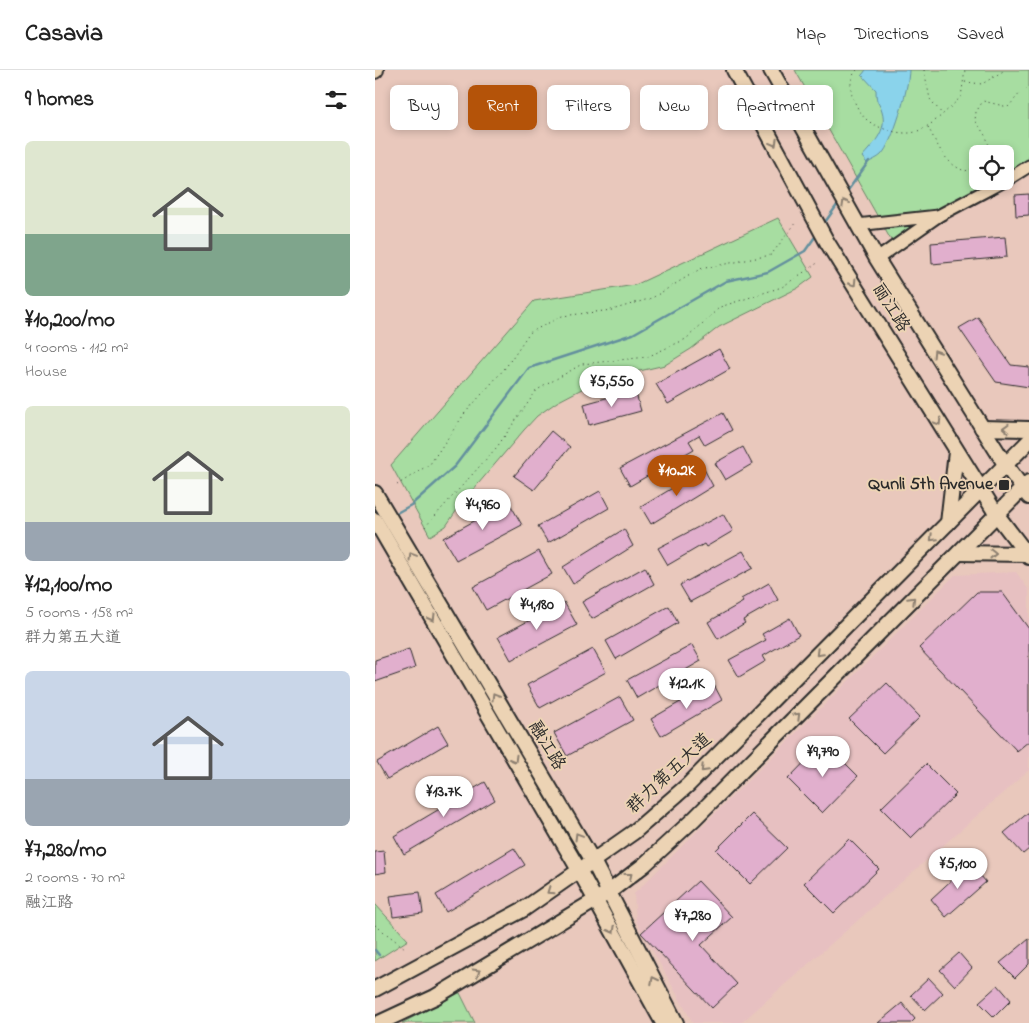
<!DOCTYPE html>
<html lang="en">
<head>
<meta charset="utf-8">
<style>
	:root { --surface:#fff; --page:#f2f2f2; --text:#222; --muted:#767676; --line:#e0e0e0; --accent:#b45309 }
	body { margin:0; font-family:"Indie Flower","LXGW WenKai TC",sans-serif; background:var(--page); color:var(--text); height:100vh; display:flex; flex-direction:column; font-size:19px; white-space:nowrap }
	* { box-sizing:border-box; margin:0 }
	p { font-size:16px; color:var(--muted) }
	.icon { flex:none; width:28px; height:28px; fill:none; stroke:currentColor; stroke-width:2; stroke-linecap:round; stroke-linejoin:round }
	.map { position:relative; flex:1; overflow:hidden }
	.drawer { display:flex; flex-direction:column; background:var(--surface); width:375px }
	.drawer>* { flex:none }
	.banner { position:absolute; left:15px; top:15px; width:475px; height:45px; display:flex; gap:10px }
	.fabs { position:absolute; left:594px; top:75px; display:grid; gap:10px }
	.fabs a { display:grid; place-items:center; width:45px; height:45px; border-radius:8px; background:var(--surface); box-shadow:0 2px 8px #0003; font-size:25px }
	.price { position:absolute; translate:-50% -42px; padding:0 11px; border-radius:18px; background:#fff; color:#222; font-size:16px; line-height:32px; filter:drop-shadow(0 1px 2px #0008) }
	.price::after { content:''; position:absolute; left:50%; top:30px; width:15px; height:11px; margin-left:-8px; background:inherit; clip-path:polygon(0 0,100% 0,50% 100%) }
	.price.current { background:var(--accent); color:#fff }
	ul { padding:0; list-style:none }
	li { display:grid; align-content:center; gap:10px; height:265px; padding:0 25px }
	li span { display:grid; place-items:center; height:155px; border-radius:8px; color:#555 }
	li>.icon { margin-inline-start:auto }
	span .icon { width:90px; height:90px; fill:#fffc; stroke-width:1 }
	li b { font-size:21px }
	h2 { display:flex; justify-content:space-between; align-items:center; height:60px; padding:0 25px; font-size:21px }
	.tag { padding:0 18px; border-radius:8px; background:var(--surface); box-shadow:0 2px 8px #0003; font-size:18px; line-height:45px }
	.tag.current { background:var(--accent); color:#fff }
	header { display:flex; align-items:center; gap:30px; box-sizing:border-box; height:70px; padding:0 25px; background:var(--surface); border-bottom:1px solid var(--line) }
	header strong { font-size:24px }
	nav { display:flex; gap:28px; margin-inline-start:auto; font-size:18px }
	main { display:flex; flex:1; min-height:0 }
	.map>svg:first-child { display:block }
	.built { fill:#e7c0c1 }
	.green { fill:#a7dda1; stroke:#698466 }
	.water { fill:#8ad3eb; stroke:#64909e }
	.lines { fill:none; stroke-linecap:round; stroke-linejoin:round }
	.stream { stroke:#64909e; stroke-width:2.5 }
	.building { fill:#e1afcd; stroke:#2b2b2b }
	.minor-casing { stroke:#2b2b2b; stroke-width:15 }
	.major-casing { stroke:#2b2b2b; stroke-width:18 }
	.path { stroke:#2b2b2b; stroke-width:1; stroke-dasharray:1 4; stroke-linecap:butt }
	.minor { stroke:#ecd3b4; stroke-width:11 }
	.major { stroke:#ecd3b4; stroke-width:14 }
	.oneway { stroke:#8c7f70 }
	.poi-dot { fill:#2b2b2b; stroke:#ecd3b4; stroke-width:2 }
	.labels { text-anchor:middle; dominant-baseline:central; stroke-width:4; stroke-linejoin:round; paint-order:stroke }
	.street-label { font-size:18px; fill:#2b2b2b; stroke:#ecd3b4 }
	.poi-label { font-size:18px; font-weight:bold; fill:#2b2b2b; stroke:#ecd3b4; text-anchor:end }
</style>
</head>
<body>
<header>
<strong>Casavia</strong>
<nav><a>Map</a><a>Directions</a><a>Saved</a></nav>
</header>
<main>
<section class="drawer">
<h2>9 homes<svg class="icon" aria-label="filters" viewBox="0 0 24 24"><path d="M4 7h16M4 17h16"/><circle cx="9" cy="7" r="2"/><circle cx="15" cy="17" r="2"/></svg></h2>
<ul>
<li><span style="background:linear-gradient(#dfe7d0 60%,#7fa58c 0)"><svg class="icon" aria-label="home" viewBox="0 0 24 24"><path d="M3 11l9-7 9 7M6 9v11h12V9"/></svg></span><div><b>¥10,200/mo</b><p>4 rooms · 112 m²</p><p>House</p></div></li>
<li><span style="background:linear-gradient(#dfe7d0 75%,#9aa5b1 0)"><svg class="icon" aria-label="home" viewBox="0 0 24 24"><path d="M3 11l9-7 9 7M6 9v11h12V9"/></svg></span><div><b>¥12,100/mo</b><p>5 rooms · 158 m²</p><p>群力第五大道</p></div></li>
<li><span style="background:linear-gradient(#c9d6e8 70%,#9aa5b1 0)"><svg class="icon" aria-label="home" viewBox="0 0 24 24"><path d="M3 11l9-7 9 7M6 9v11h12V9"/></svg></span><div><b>¥7,280/mo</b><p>2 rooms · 70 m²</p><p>融江路</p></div></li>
</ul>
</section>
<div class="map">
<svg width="654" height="953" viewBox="0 0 654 953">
	<rect width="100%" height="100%" fill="#e9c8bc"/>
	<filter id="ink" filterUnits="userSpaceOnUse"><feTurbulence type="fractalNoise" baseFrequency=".02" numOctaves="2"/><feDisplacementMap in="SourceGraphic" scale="10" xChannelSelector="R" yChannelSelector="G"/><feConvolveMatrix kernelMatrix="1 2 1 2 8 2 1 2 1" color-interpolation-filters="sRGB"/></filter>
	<g filter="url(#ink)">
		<path class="built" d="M641 502 654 520V700L366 953H318L261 851 259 824 580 505Z"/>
		<g class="green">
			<path d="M420 0H654V90L630 107V84H602V111H624L521 179Z"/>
			<path d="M403 148 438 207 423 218 344 257 316 279 290 295 222 311 182 332 162 346 149 360 86 434 71 456 55 466 16 395 159 231 260 215Z"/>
			<path d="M0 834 33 870 0 891Z"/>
			<path d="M85 923 100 953H27L84 923Z"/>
		</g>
		<path class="water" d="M491 0H534C534 17 518 73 506 85 503 88 496 91 492 93L487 87C497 75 513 61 507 42 504 31 501 35 501 20L487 5Z"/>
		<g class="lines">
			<g class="stream">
				<path d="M471 123 494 91"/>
				<path d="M448 155 465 131"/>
				<path d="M18 445 36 435 80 396 154 298 258 264 351 211 393 202 430 181 442 164"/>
				<path d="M0 880 4 885"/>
			</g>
		</g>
		<g class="building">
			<path d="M654 124V145L641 146 640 125Z"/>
			<path d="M630 167 632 187 557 194 556 173Z"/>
			<path d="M603 247 636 295 654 297V317L621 312 584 258Z"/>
			<path d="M344 279 355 299 293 334 281 314Z"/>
			<path d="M260 320 266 341 214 355 209 334Z"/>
			<path d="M348 343 357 360 330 375 324 365 314 371 319 379 255 416 245 398Z"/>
			<path d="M176 361 195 377 159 420 139 406Z"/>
			<path d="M368 377 377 394 350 410 340 393Z"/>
			<path d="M329 399 338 416 276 454 266 437Z"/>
			<path d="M225 421 234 438 173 473 163 456Z"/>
			<path d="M134 432 147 455 81 490 68 468Z"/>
			<path d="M348 444 358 461 331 477 329 474 293 495 283 478Z"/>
			<path d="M249 459 258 476 198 514 188 497Z"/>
			<path d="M164 481 177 504 111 540 98 517Z"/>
			<path d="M368 481 378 498 315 532 305 515Z"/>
			<path d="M270 497 279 514 217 549 207 532Z"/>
			<path d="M394 513 403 530 368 550 370 553 343 569 333 552 368 532 366 529Z"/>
			<path d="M602 522H627L654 559V671L642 681 544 578Z"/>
			<path d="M189 532 202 555 136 590 123 567Z"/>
			<path d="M294 536 303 553 241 589 231 571Z"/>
			<path d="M415 548 424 565 388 586 391 591 364 607 354 590 391 570 387 564Z"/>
			<path d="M317 575 326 591 262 628 252 610Z"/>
			<path d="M34 579 40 598 0 612V590Z"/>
			<path d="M218 579 231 602 165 638 152 615Z"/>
			<path d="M338 613 347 630 286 666 276 649Z"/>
			<path d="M512 613 545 647 508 683 474 649Z"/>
			<path d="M245 627 258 650 192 686 179 663Z"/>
			<path d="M63 656 73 673 12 709 2 692Z"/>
			<path d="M449 672 483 706 447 743 413 709Z"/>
			<path d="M551 694 581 724 536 768 506 738Z"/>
			<path d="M110 712 120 730 29 784 19 766Z"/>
			<path d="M654 742V779L648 784 629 763Z"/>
			<path d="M377 744 412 778 375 814 341 780Z"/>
			<path d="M474 769 504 799 459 843 429 813Z"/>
			<path d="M139 778 150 795 71 842 61 825Z"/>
			<path d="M9 781 11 802 0 804V782Z"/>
			<path d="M595 793 611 812 571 847 556 829Z"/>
			<path d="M323 811 357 847 326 875 362 914 337 938 266 863Z"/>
			<path d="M45 822 48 843 18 847 15 826Z"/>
			<path d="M654 869V894L640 908 625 893Z"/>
			<path d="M584 883 597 898 580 916 565 900Z"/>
			<path d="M554 908 568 923 550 940 536 925Z"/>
			<path d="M623 915 636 930 619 947 604 932Z"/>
			<path d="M527 933 540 949 536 953H503Z"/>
		</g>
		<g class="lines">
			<defs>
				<g id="minor">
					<path d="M630 111 654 96"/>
					<path d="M563 146 629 111"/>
					<path d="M482 155 563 146 502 189"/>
				</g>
				<g id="major">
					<path d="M359 0 452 172 622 445 654 487"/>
					<path d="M396 0 502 189 630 394 654 427"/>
					<path d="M0 1 1 0"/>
					<path d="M607 358 654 359"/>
					<path d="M0 423 218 791 301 953"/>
					<path d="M0 450 204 800 288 953"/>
					<path d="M573 453 581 382"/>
					<path d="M584 483 652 484"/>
					<path d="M0 919 149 839 259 762 313 715 654 371"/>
					<path d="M4 953 60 927 234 822 269 795 319 749 654 412"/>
				</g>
			</defs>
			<use href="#minor" class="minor-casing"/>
			<use href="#major" class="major-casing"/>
			<g class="path">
				<path d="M482 0C469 13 479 36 490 48 499 58 527 66 540 62 558 56 572 40 586 27L590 0"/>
				<path d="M549 0 555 29 567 44"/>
				<path d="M590 12 607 14 630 0"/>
				<path d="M553 57C563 76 570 94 590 101L602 97"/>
				<path d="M611 84C619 72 606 61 600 50L601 42 608 31 633 37 647 21 654 18"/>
				<path d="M22 415 55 394 90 343 131 297 154 263 187 246 237 240 277 228 325 199 396 185 420 154"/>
				<path d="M50 457 122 377 162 320 207 294 272 287 311 269 345 237 407 217 444 192"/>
				<path d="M0 855 30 878"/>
			</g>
			<use href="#minor" class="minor"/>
			<use href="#major" class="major"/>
		</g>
		<defs><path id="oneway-chevron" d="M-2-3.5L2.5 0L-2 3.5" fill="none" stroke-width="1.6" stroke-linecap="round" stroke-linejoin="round" transform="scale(1.25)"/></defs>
		<g class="oneway">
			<use href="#oneway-chevron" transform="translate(399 73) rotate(61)"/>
			<use href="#oneway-chevron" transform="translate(470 133) rotate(-119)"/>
			<use href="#oneway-chevron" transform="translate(478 213) rotate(58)"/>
			<use href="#oneway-chevron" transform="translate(561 283) rotate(-122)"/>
			<use href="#oneway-chevron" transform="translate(563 352) rotate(58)"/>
			<use href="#oneway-chevron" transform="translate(631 358) rotate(-178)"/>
			<use href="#oneway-chevron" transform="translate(558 468) rotate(135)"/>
			<use href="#oneway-chevron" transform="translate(618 484) rotate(1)"/>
			<use href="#oneway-chevron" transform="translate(37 486) rotate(-121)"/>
			<use href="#oneway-chevron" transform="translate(537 530) rotate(-45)"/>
			<use href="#oneway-chevron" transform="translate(57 548) rotate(60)"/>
			<use href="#oneway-chevron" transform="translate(444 583) rotate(135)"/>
			<use href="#oneway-chevron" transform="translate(120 626) rotate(-121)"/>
			<use href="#oneway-chevron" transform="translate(422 646) rotate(-45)"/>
			<use href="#oneway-chevron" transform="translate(139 689) rotate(60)"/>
			<use href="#oneway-chevron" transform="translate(329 699) rotate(135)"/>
			<use href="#oneway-chevron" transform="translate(203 766) rotate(-121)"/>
			<use href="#oneway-chevron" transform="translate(254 806) rotate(-38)"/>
			<use href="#oneway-chevron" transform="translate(175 821) rotate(145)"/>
			<use href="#oneway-chevron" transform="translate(237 860) rotate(61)"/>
			<use href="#oneway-chevron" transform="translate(102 902) rotate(-30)"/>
			<use href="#oneway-chevron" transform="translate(279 910) rotate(-117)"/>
		</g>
	</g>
	<rect class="poi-dot" x="623" y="409" width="12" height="12" rx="2.5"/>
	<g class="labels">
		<g class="street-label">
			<text transform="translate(515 238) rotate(58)">丽江路</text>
			<text transform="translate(171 676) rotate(59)">融江路</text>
			<text transform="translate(295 704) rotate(-43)">群力第五大道</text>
		</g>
		<g class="poi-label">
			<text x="618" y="415">Qunli 5th Avenue</text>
		</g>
	</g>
</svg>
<div class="fabs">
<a><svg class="icon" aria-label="locate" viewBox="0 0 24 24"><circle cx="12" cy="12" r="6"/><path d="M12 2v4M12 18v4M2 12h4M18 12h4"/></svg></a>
</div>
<b class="price" style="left:237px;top:338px">¥5,550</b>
<b class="price current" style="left:302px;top:427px">¥10.2K</b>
<b class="price" style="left:108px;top:461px">¥4,960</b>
<b class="price" style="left:162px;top:561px">¥4,180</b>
<b class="price" style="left:312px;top:640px">¥12.1K</b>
<b class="price" style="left:448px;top:708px">¥9,790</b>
<b class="price" style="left:69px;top:748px">¥13.7K</b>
<b class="price" style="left:583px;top:820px">¥5,100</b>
<b class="price" style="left:318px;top:872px">¥7,280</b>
<div class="banner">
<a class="tag">Buy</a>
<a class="tag current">Rent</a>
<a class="tag">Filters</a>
<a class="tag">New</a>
<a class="tag">Apartment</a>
</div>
</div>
</main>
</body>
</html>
